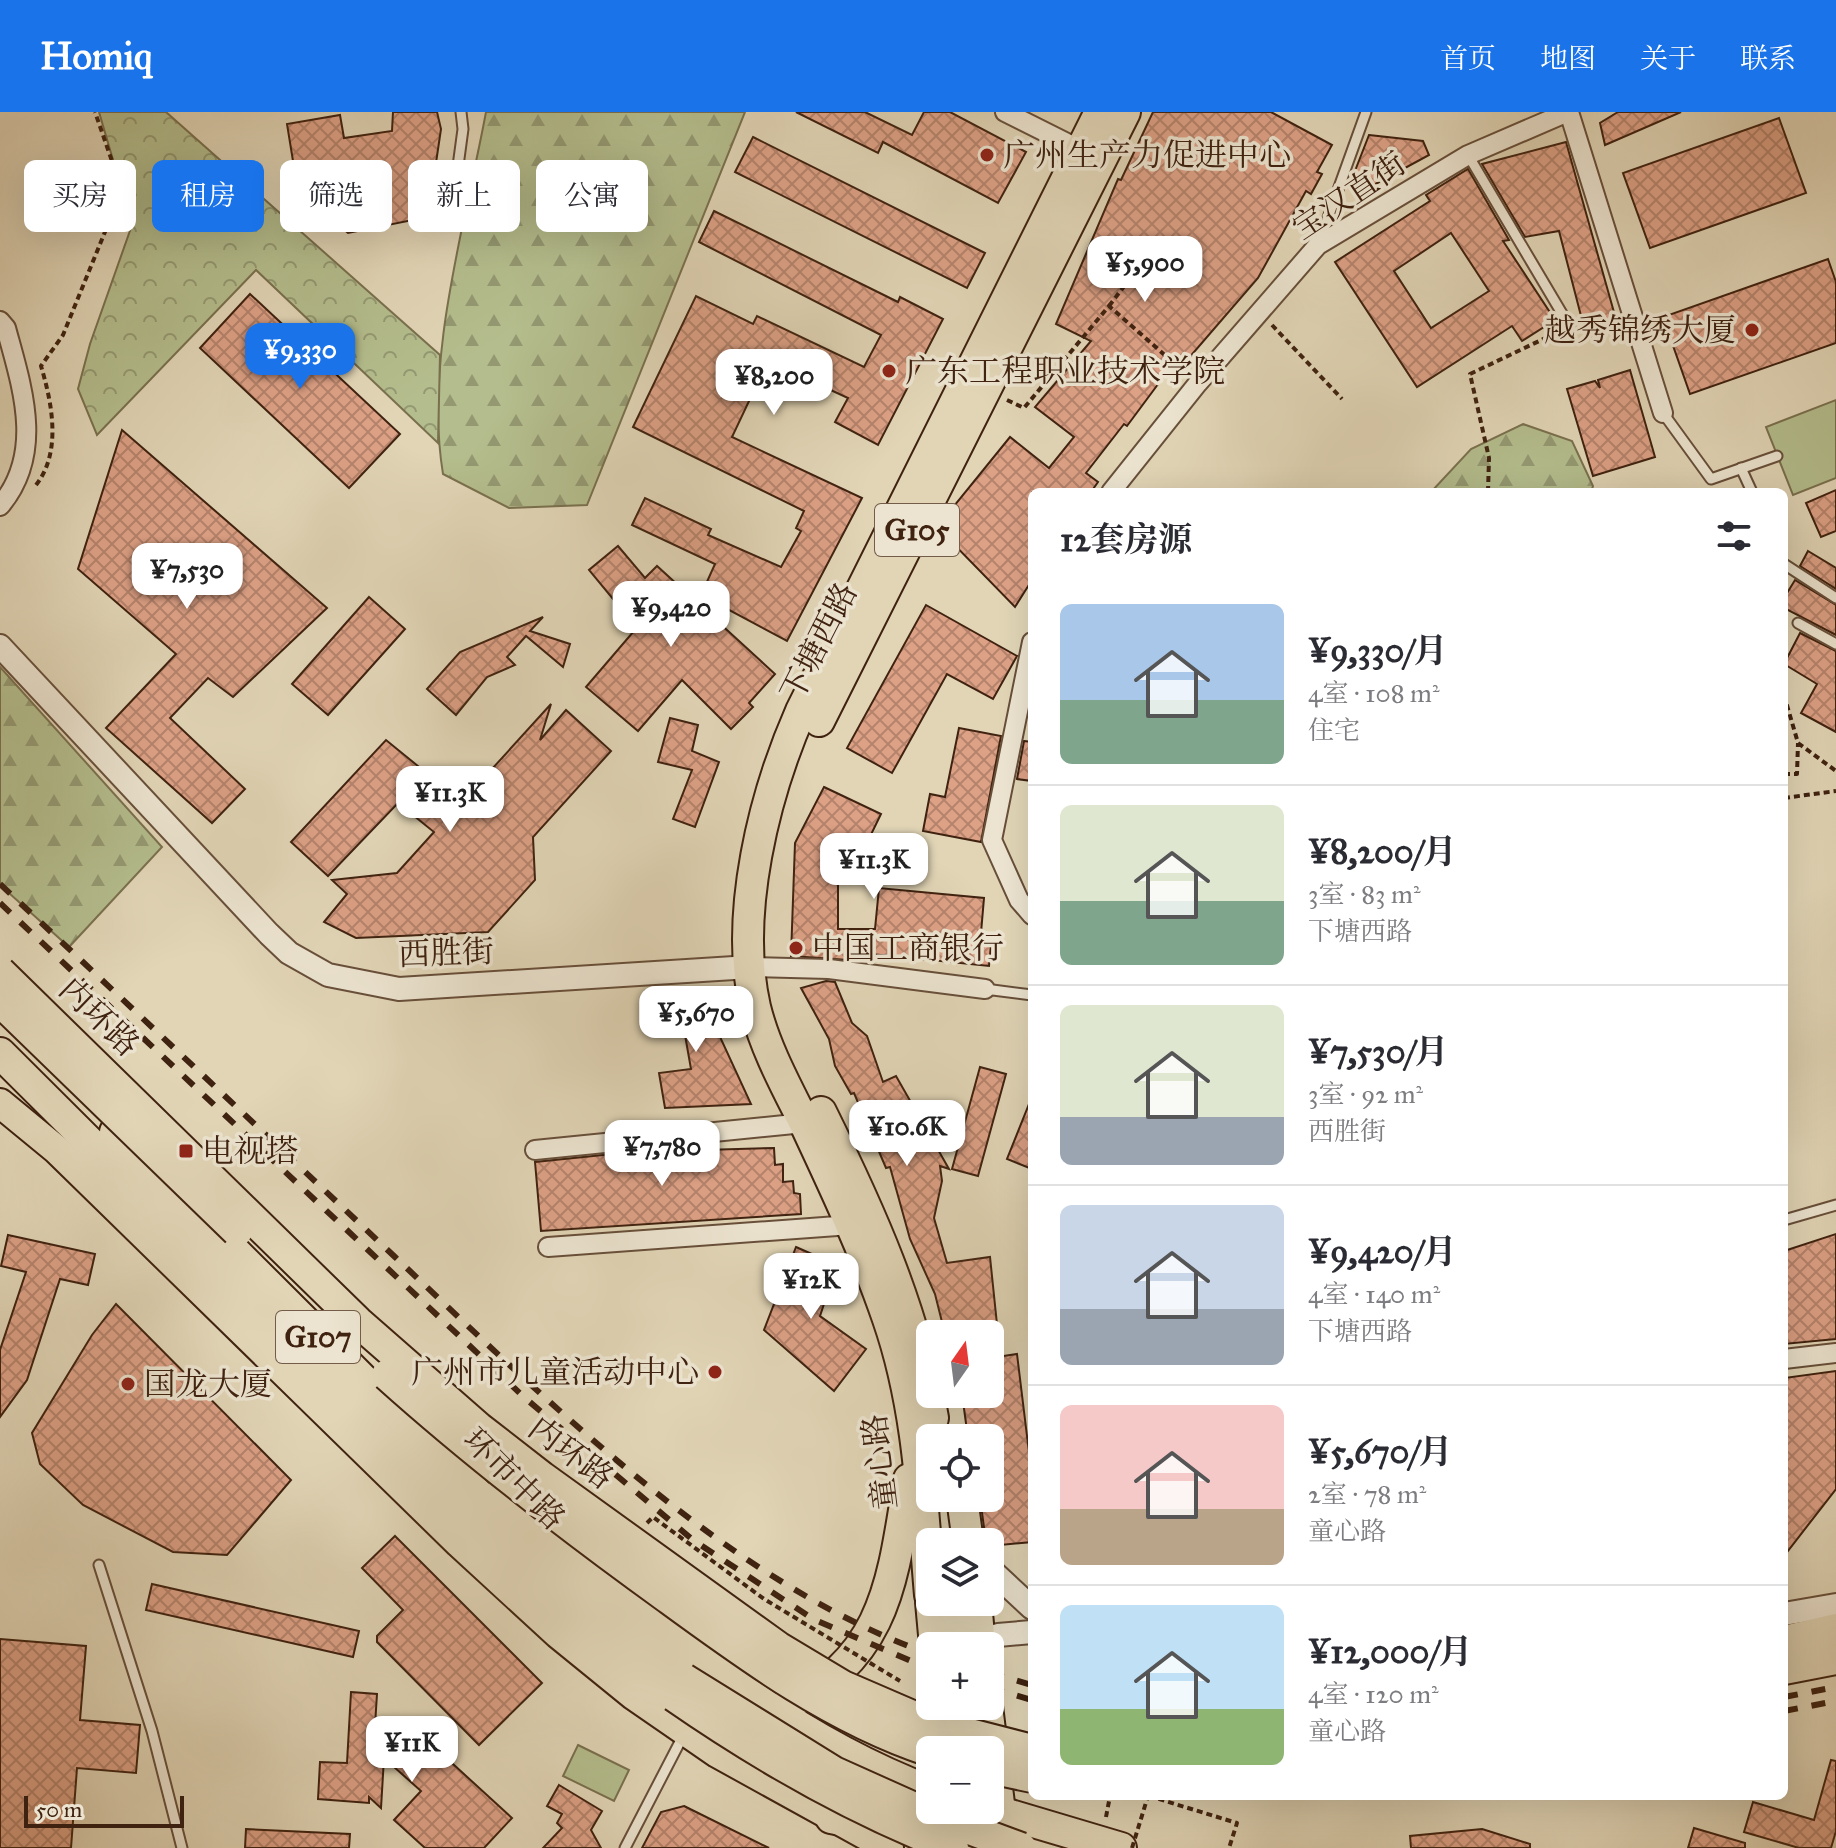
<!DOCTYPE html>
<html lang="zh">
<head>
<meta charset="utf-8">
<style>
	:root { --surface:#fff; --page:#f2f2f3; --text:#2b2b33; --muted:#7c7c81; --line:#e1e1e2; --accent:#1a73e8 }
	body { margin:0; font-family:"IM FELL Great Primer","Noto Serif SC",serif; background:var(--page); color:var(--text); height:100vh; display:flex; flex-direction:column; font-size:30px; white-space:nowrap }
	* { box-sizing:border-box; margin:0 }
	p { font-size:26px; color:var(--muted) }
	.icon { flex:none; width:44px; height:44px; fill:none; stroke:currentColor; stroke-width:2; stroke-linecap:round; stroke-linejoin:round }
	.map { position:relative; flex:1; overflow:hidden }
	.drawer { position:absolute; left:1028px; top:376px; width:760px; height:1312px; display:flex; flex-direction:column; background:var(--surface); border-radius:12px; box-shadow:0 8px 32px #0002 }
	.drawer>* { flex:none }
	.guide { position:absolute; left:24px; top:48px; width:760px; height:72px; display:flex; gap:16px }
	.needle { width:52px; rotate:14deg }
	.tools { position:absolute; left:916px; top:1208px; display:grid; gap:16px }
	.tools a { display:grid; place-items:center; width:88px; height:88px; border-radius:12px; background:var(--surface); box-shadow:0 8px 32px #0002; font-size:40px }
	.scale { position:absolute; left:24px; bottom:20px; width:160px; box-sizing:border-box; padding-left:8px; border:4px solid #3f2210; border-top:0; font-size:22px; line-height:28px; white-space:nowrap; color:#3f2210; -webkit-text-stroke:6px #ece4d0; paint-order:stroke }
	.price { position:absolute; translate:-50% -68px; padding:0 18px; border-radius:16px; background:#fff; color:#222; font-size:26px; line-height:52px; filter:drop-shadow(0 2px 4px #0008) }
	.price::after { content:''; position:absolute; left:50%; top:48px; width:24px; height:18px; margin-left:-12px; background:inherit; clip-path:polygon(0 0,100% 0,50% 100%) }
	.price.selected { background:var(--accent); color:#fff }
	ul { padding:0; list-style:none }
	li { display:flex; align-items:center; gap:24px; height:200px; padding:0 32px }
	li+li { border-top:2px solid var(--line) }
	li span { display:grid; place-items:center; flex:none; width:224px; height:160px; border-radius:12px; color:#555 }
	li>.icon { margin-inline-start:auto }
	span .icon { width:96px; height:96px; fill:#fffc; stroke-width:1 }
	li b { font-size:34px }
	h2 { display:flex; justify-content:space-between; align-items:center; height:96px; padding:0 32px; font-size:34px }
	.pill { padding:0 28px; border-radius:12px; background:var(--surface); box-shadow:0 8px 32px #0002; font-size:28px; line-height:72px }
	.pill.selected { background:var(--accent); color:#fff }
	header { display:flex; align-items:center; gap:48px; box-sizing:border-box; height:112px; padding:0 40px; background:var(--accent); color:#fff }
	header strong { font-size:38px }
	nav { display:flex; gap:44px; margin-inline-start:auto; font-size:28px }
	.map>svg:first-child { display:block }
	.forest { fill:url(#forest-firs); stroke:#7a704e; stroke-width:2 }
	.park { fill:url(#park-crowns); stroke:#7a704e; stroke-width:2 }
	.garden { fill:#b4bd8d; stroke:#7a704e; stroke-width:2 }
	.building { fill:url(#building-cross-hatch); stroke:#3f2210; stroke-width:2; fill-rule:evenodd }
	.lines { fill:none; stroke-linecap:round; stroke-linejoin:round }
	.service-casing { stroke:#684f3a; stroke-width:13 }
	.minor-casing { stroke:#684f3a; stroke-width:22 }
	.tertiary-casing { stroke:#684f3a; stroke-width:26 }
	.primary-casing { stroke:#3f2210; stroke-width:32 }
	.trunk-casing { stroke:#3f2210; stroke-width:34 }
	.path { stroke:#3f2210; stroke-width:4; stroke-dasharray:6 4; stroke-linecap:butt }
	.service { stroke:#ece4d0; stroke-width:9 }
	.minor { stroke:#ece4d0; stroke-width:18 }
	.tertiary { stroke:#ece4d0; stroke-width:22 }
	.primary { stroke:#e1d5b6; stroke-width:28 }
	.trunk { stroke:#e1d5b6; stroke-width:30 }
	.rail { stroke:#3f2210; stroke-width:6; stroke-dasharray:14 14; stroke-linecap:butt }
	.trunk-bridge-casing { stroke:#3f2210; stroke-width:34; stroke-linecap:butt }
	.path-bridge { stroke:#3f2210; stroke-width:4; stroke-dasharray:6 4; stroke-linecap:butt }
	.trunk-bridge { stroke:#e1d5b6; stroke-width:30 }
	.poi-dot { fill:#8f2418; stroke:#ece4d0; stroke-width:3 }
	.labels { text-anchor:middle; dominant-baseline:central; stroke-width:7; stroke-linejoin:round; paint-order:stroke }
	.shield { fill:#ece4d0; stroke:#735c4a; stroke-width:2 }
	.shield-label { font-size:30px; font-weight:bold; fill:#3f2210 }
	.poi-label { font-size:32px; fill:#3f2210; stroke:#ece4d0; text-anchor:start }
	.street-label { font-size:32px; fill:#3f2210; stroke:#ece4d0 }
</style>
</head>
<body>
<header>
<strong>Homiq</strong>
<nav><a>首页</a><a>地图</a><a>关于</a><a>联系</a></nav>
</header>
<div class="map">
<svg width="1836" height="1736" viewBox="0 0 1836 1736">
	<defs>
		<pattern id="forest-firs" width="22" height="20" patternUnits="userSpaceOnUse" patternTransform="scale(2)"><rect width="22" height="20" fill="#b4bd8d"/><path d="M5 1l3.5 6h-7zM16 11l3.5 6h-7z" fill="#949972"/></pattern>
		<pattern id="park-crowns" width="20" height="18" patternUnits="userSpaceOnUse" patternTransform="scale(2)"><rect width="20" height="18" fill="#b4bd8d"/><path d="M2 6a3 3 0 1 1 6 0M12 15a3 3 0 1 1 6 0" fill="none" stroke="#949972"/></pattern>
		<pattern id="building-cross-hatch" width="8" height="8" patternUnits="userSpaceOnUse" patternTransform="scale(2)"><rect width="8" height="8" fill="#dda186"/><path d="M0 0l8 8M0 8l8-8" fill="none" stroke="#b5836c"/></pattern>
	</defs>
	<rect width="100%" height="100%" fill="#e1d5b6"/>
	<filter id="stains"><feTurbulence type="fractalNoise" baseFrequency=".0025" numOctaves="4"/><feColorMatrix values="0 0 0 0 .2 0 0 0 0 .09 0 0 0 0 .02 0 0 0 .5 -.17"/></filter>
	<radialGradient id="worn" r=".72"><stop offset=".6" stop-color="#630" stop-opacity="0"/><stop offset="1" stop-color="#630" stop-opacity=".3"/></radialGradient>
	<g class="forest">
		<path d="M486 0H745L587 393 509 396 443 362C424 248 465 113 486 0Z"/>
		<path d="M1523 312 1572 329 1593 374 1591 380H1431L1471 337Z"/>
		<path d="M0 555 162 735 69 835 0 773Z"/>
	</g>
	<path class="park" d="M99 0H166L440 243 438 331 256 158 97 323 78 277 90 232 132 113Z"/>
	<g class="garden">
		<path d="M1836 288V366L1793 383 1766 315Z"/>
		<path d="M578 1633 629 1658 614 1689 563 1664Z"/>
	</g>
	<g class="building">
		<path d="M393 0H437L441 17 428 105 348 121 322 99 307 78 293 49 287 12 340 3 344 26 392 19Z"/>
		<path d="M796 0H865L912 23 924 0H950L1026 40 998 91 883 30 878 41Z"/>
		<path d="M1153 0H1271L1332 33 1317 60 1322 62 1311 82 1306 79 1258 166 1182 254 1176 248 1127 314 1124 312 1086 361 1098 370 1091 380H1032V468L1015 495 937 415 1010 325 1049 356 1074 325 1035 295 1091 229 1056 212 1118 67 1121 68Z"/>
		<path d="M1618 0H1681L1605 33 1600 11Z"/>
		<path d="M1779 6 1806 81 1650 136 1623 61Z"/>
		<path d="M1369 23 1423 29 1429 43 1370 75 1353 64Z"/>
		<path d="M753 25 985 141 967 176 735 60Z"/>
		<path d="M1566 30 1619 218 1587 227 1559 119 1525 125 1482 52Z"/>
		<path d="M1468 57 1509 128 1503 129 1555 208 1522 229 1512 214 1417 275 1335 150 1430 89 1426 83ZM1451 121 1489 179 1431 216 1394 159Z"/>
		<path d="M714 99 898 190 900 185 943 207 878 333 835 310 848 286 768 249 732 325 862 386 787 529 701 483 715 452 632 413 645 386 711 417 708 423 781 455 801 419 796 416 804 399 633 315 696 184 753 212 757 204 864 255 881 223 699 130Z"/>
		<path d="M1828 147 1836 170V231L1690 282 1663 205Z"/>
		<path d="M250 182 400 322 349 376 200 236Z"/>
		<path d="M1630 258 1655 345 1593 364 1567 277 1595 269 1600 276 1598 268Z"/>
		<path d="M122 318 327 496 233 585 208 566 170 606 245 677 212 711 106 616 176 542 78 457Z"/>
		<path d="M1836 378V419L1821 425 1806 391Z"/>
		<path d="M618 434 645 466 657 454 775 562 749 591 753 595 731 617 682 568 638 619 586 575 634 519 618 503 623 499 589 458Z"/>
		<path d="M1808 439 1836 456V477L1800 454Z"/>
		<path d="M1795 468 1836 493V523L1784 496V486Z"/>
		<path d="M369 485 405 517 328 603 292 572Z"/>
		<path d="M926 493 1017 544 993 587 947 562 892 661 847 636Z"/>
		<path d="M543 505 530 519 570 532 563 555 526 524 507 545 515 553 487 565 456 603 427 577 460 540Z"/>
		<path d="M1800 521 1836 539V620L1801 601 1817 572 1784 552Z"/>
		<path d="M551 592 540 628 566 598 611 639 533 725 535 768 488 820 356 826 324 810 347 782 332 768 397 761 434 720 398 691 328 764 291 730 386 628 462 690Z"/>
		<path d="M670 606 698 613 692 639 719 650 695 715 673 707 692 658 658 650Z"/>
		<path d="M959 616 1001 624 981 730 923 719 930 682 945 685Z"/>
		<path d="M1024 629 1032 630V669L1017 667Z"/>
		<path d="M824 675 881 702 864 737 838 724V817H875L879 776 984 786 981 821 992 822 989 854 862 841V849L791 844 795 731Z"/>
		<path d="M826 869 835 870 852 911 867 924 883 970 896 964 949 1057 940 1054 942 1069 934 1106 947 1151 990 1145 998 1222H945L935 1182 910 1127 890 1055 886 1056 854 981 851 982 835 954 829 927 801 876Z"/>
		<path d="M697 875 751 992 665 996 659 961 691 957 682 906 651 909 645 879Z"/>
		<path d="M980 955 1006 962 978 1064 952 1057Z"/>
		<path d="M1031 987 1032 988V1057L1007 1047Z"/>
		<path d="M774 1036 775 1053 783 1052V1070L793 1069 794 1081 800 1082 801 1102 541 1119 535 1050 632 1040Z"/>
		<path d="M1836 1122V1227L1784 1232V1139Z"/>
		<path d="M8 1123 95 1142 88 1173 60 1167 27 1268 0 1305V1238L26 1160 1 1154Z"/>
		<path d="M796 1135 837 1153 820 1204 866 1237 834 1279 764 1218Z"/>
		<path d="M116 1192 291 1368 227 1443 173 1440 83 1393 40 1352 32 1321 92 1223Z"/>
		<path d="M1017 1242 1032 1365V1430L990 1434V1430H986L980 1386H990V1326H968L962 1282H990V1246Z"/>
		<path d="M1836 1259V1377L1784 1444V1266Z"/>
		<path d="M395 1424 542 1571 479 1633 377 1530V1524L403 1498 362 1456Z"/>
		<path d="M152 1472 359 1519 353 1545 146 1498Z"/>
		<path d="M0 1527 86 1534 80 1608 140 1613 136 1661 77 1656 71 1736H0Z"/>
		<path d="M351 1580 377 1582 373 1645 406 1609 512 1706 484 1736H425L394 1708 421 1679 384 1646 381 1696 369 1685V1691L318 1687 320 1650 347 1651Z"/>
		<path d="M1831 1648 1836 1649V1719L1831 1736H1799L1744 1720 1753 1690 1814 1708Z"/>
		<path d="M559 1673 602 1699 591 1718 601 1736H543L562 1716 557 1711 562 1702 547 1694Z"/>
		<path d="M684 1694 769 1736H642L661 1700Z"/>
		<path d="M1694 1716 1745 1731V1736H1688Z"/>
		<path d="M246 1717 350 1722 349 1736H245Z"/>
		<path d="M1482 1717 1530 1732V1736H1411L1410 1724Z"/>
	</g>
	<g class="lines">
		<defs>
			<g id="service">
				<path d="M1468 43 1570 215"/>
				<path d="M451 106 463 17 461 0"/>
				<path d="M1320 128 1366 0"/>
				<path d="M1663 301 1711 367 1777 344"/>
				<path d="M1741 356 1752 380"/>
				<path d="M1784 452 1836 486"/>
				<path d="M1798 511 1836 532"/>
				<path d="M985 877 1032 883"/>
				<path d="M1784 1108 1836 1093"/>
				<path d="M99 1453 152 1619 182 1736"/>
				<path d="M625 1736 684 1622"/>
			</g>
			<g id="minor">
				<path d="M1005 0 1081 38"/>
				<path d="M1569 0 1663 301"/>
				<path d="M0 209 6 216C22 275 45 341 0 394"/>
				<path d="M1111 380 1198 271 1318 133 1468 43 1568 0"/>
				<path d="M1032 530 992 728 1019 788 1032 803"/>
				<path d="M750 855 829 857 985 877"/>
				<path d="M535 1038 804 1011"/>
				<path d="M548 1135 851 1113"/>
				<path d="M1784 1247 1836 1241"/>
			</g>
			<g id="tertiary">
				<path d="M0 534 269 822 289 841 328 863 399 877 750 855"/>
				<path d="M990 1457 1032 1496"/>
				<path d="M1784 1502 1836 1493"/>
				<path d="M988 1534 998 1523 1032 1520"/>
			</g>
			<g id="primary">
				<path d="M0 991 57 1038 459 1431 558 1522 633 1583 717 1641 889 1736"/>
				<path d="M502 1376C631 1491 765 1616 930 1678"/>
			</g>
			<g id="trunk">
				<path d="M819 609 1125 0"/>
				<path d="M0 941 503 1442 593 1523 674 1584"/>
				<path d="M821 1000C870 1099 914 1196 933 1306"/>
				<path d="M115 1020 543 1447 684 1567"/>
				<path d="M962 1386 968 1430"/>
				<path d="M930 1483C922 1390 919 1296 888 1207 865 1140 835 1076 805 1012 786 974 765 936 755 895 734 802 764 683 801 599L1100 0"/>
				<path d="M931 1490 935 1534"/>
				<path d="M954 1490 959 1534"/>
				<path d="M976 1490 980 1534"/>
				<path d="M1784 1529 1836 1517"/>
				<path d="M1784 1557 1836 1547"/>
				<path d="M940 1594 946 1638"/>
				<path d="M987 1594 1000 1700"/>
				<path d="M779 1597C886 1548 892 1473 909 1367"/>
				<path d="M990 1697 1121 1736"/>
				<path d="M831 1706C881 1716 927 1727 973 1698"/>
			</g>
		</defs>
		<use href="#service" class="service-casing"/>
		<use href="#minor" class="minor-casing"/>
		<use href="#tertiary" class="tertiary-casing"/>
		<use href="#primary" class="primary-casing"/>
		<use href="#trunk" class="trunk-casing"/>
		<g class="path">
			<path d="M1109 194 1148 143"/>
			<path d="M1272 213 1342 287"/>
			<path d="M1007 288 1024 296 1109 194 1184 260"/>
			<path d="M36 373C62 340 52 291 41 254L63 223 122 78 95 0"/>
			<path d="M1488 380 1489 346 1470 262 1558 220"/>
			<path d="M1784 583 1798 631 1836 659"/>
			<path d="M1784 662H1797L1798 631"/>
			<path d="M1784 686 1836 679"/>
			<path d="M1149 1684 1237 1711 1229 1736"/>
			<path d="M1106 1705 1110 1684"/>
		</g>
		<use href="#service" class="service"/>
		<use href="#minor" class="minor"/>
		<use href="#tertiary" class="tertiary"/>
		<use href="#primary" class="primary"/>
		<use href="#trunk" class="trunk"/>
		<g class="rail">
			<path d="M0 772C132 896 263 1020 395 1145 549 1290 728 1471 930 1542"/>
			<path d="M0 791 525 1286 693 1428 813 1507 930 1557"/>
			<path d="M990 1561 1032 1573"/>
			<path d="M990 1576 1032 1588"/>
			<path d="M1784 1585 1836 1575"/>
			<path d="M1784 1599 1836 1589"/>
		</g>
		<defs>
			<g id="trunk-bridge">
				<path d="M0 860 358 1210 479 1316 542 1365 778 1535 843 1574 931 1612 1032 1638"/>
				<path d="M0 889 237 1119"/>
				<path d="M387 1263C476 1343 571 1416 668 1486 750 1546 833 1607 930 1639"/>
				<path d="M684 1567 834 1660 921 1699 1021 1736"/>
				<path d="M674 1584C762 1645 852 1697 953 1736"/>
				<path d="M990 1656 1032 1665"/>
			</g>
		</defs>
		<use href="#trunk-bridge" class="trunk-bridge-casing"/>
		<g class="path-bridge">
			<path d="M647 1411 653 1405 764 1487 900 1569"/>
			<path d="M1132 1736 1148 1684"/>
		</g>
		<use href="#trunk-bridge" class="trunk-bridge"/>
	</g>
	<g class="poi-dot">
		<circle cx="987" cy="43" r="8"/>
		<circle cx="1752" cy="218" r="8"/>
		<circle cx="889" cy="259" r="8"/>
		<circle cx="796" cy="836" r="8"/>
		<rect x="178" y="1031" width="16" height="16" rx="4"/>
		<circle cx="715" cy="1260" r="8"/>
		<circle cx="128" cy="1272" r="8"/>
	</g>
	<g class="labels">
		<g class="shield">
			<rect x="875" y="392" width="84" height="52" rx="6"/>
			<rect x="276" y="1199" width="84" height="52" rx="6"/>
		</g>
		<g class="shield-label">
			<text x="917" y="418">G105</text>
			<text x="318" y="1225">G107</text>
		</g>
		<g class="poi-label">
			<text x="1003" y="43">广州生产力促进中心</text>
			<text x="1736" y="218" text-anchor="end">越秀锦绣大厦</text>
			<text x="905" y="259">广东工程职业技术学院</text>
			<text x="812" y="836">中国工商银行</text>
			<text x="202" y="1039">电视塔</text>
			<text x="699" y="1260" text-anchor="end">广州市儿童活动中心</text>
			<text x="144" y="1272">国龙大厦</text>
		</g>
		<g class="street-label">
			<text transform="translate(1349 84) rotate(-34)">宝汉直街</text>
			<text transform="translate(819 530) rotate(-63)">下塘西路</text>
			<text transform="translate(446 841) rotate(-2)">西胜街</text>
			<text transform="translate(99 905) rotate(44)">内环路</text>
			<text transform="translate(571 1341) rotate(37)">内环路</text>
			<text transform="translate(880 1350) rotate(-97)">童心路</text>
			<text transform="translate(514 1367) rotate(45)">环市中路</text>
		</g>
	</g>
	<rect width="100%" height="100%" filter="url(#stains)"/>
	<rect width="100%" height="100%" fill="url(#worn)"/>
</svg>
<div class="tools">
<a><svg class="needle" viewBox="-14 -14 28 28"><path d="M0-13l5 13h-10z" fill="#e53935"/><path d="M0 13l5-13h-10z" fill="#7c7c81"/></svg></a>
<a><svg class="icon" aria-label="locate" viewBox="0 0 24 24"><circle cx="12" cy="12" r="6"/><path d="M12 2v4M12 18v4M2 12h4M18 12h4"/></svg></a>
<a><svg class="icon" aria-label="layers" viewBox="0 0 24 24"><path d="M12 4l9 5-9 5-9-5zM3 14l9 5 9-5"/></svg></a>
<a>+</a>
<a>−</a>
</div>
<div class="scale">50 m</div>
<b class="price" style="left:1145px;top:192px">¥5,900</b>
<b class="price selected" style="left:300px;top:279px">¥9,330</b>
<b class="price" style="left:774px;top:305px">¥8,200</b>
<b class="price" style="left:187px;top:499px">¥7,530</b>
<b class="price" style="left:671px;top:537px">¥9,420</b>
<b class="price" style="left:450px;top:722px">¥11.3K</b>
<b class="price" style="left:874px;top:789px">¥11.3K</b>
<b class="price" style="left:696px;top:942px">¥5,670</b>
<b class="price" style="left:907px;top:1056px">¥10.6K</b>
<b class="price" style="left:662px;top:1076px">¥7,780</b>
<b class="price" style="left:811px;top:1209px">¥12K</b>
<b class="price" style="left:412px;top:1672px">¥11K</b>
<div class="guide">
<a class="pill">买房</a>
<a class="pill selected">租房</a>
<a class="pill">筛选</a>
<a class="pill">新上</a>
<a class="pill">公寓</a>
</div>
<section class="drawer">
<h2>12套房源<svg class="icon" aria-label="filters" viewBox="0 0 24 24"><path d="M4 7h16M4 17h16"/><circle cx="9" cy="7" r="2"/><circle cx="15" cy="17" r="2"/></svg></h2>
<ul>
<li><span style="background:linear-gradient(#a9c7e8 60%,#7fa58c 0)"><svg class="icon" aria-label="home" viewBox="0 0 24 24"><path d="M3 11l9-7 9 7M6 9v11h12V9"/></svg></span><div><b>¥9,330/月</b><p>4室 · 108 m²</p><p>住宅</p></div></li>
<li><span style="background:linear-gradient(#dfe7d0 60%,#7fa58c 0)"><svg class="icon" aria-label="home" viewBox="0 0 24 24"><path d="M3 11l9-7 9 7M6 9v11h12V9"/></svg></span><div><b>¥8,200/月</b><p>3室 · 83 m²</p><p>下塘西路</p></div></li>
<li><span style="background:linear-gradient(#dfe7d0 70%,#9aa5b1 0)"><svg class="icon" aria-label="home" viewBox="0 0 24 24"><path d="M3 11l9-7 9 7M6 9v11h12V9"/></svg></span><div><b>¥7,530/月</b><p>3室 · 92 m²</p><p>西胜街</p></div></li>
<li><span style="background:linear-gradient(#c9d6e8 65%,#9aa5b1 0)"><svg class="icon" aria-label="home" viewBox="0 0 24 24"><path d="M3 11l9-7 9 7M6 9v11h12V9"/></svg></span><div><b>¥9,420/月</b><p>4室 · 140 m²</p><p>下塘西路</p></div></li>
<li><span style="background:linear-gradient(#f6c9c9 65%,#b9a48a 0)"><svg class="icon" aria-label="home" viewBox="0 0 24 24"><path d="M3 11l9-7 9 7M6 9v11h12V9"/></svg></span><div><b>¥5,670/月</b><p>2室 · 78 m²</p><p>童心路</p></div></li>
<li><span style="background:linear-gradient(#bfe0f5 65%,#8fb573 0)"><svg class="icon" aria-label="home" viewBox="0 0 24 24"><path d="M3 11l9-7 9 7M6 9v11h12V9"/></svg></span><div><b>¥12,000/月</b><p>4室 · 120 m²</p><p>童心路</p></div></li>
</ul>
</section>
</div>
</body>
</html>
